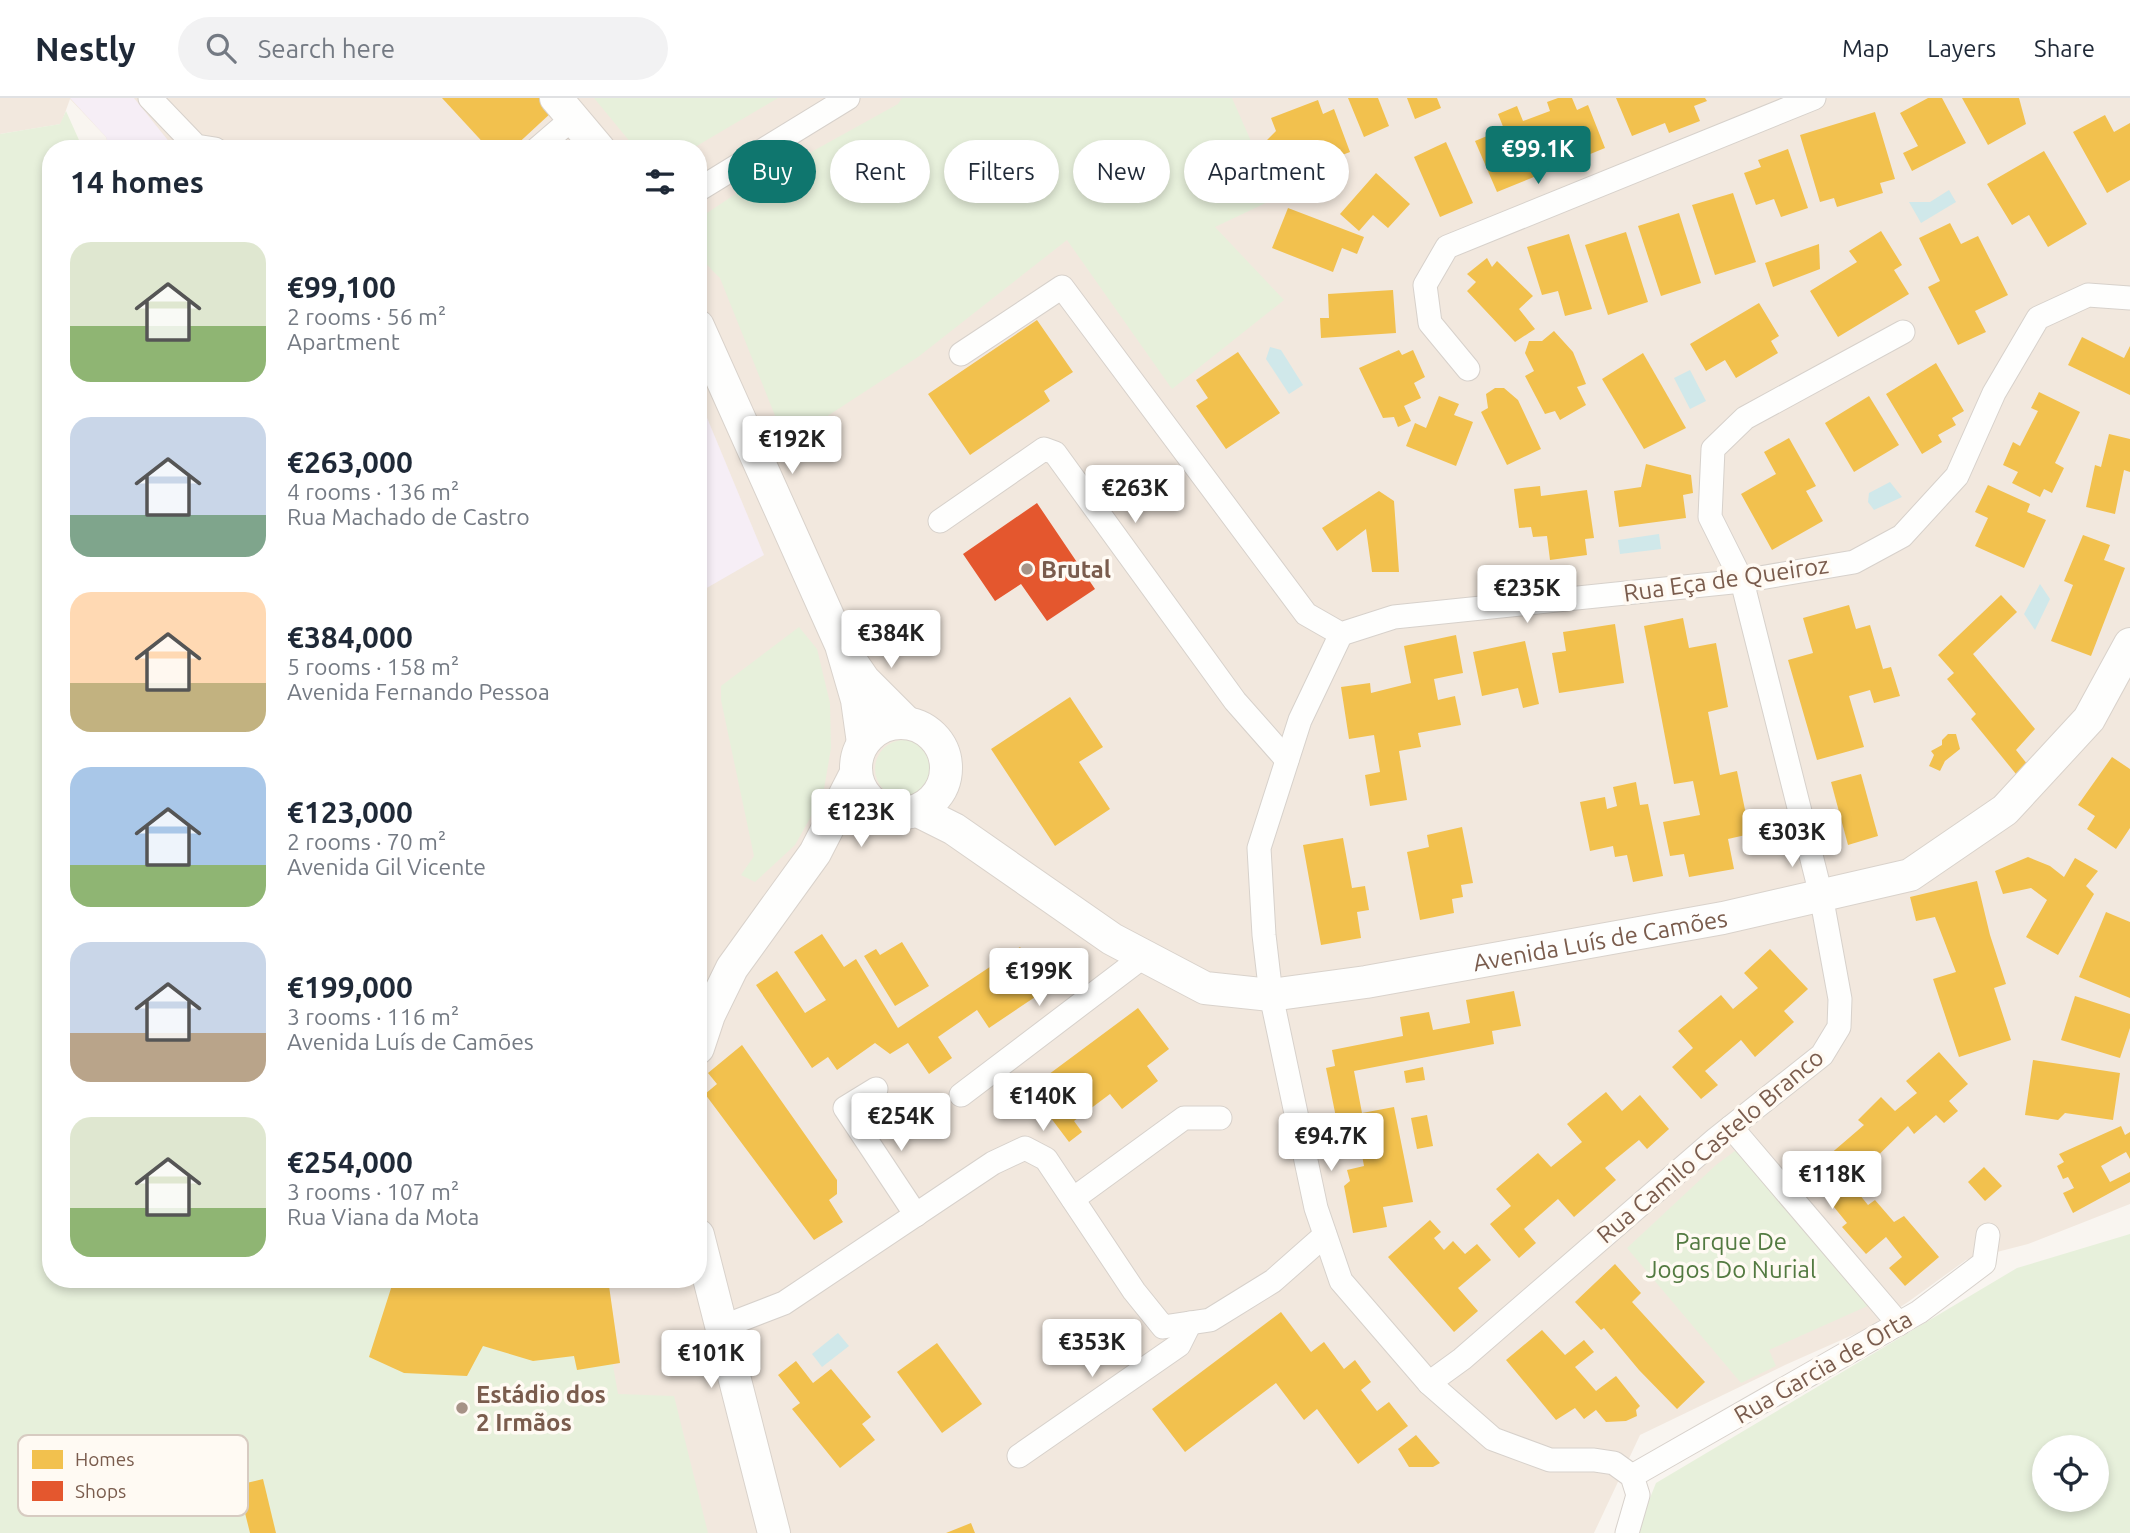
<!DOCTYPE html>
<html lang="en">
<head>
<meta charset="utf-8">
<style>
	:root { --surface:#fff; --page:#f2f2f3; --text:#1f2937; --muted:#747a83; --line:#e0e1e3; --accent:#0f766e }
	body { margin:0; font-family:Ubuntu,sans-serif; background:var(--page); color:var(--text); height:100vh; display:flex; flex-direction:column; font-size:26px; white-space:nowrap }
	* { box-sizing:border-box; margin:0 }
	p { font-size:23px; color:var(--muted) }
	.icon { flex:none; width:38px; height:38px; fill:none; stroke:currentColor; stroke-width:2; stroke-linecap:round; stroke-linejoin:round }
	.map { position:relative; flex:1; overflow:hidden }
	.panel { position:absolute; left:42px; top:42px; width:665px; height:1148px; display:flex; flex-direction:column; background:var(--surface); border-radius:28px; box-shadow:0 4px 10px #0003 }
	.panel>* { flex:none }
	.top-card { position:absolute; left:728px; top:42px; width:665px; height:63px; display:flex; gap:14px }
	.controls { position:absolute; left:2032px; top:1337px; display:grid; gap:14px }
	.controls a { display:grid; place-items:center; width:77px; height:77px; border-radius:50%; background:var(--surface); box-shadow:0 4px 10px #0003; font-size:35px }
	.price { position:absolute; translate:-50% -60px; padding:0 16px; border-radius:7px; background:#fff; color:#222; font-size:23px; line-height:46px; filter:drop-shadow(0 2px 4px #0008) }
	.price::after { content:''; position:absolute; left:50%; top:42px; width:21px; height:16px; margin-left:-10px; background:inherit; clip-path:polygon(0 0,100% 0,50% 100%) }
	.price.current { background:var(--accent); color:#fff }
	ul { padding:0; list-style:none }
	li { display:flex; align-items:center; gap:21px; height:175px; padding:0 28px }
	li span { display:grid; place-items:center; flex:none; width:196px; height:140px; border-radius:21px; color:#555 }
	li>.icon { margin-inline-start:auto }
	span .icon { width:84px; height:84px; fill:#fffc; stroke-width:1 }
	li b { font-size:30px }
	h2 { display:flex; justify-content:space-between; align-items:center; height:84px; padding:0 28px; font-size:30px }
	.chip { padding:0 24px; border-radius:32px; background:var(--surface); box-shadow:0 4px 10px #0003; font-size:24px; line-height:63px }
	.chip.current { background:var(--accent); color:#fff }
	header { display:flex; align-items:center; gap:42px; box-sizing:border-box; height:98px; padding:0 35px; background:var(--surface); border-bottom:2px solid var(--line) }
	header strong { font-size:33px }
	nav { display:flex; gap:38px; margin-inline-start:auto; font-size:24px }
	.search { width:490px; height:63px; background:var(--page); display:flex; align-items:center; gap:18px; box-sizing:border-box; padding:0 24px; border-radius:38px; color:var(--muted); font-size:26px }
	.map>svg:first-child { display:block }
	.residential { fill:#f2e8de }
	.education { fill:#f6eef6 }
	.green { fill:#e7f0db; fill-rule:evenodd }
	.water { fill:#d0e8ea }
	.homes { fill:#f2c14e }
	.shops { fill:#e4572e }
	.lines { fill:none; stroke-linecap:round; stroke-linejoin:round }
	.street-casing { stroke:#d7d1cb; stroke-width:25 }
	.secondary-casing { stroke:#d9d2cb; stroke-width:34 }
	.street { stroke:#fefefd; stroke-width:23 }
	.secondary { stroke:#fefefd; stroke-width:32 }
	.poi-dot { fill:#a69286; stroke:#fffaf3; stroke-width:2.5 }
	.labels { text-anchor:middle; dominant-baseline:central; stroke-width:7; stroke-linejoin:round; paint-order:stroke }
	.poi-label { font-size:24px; font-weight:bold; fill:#7a5c4d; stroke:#fffaf3; text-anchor:start }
	.street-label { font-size:24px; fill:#7a5c4d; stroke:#fffaf3 }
	.park-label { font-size:24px; fill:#537a41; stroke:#fffaf3 }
	.key { fill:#fffaf3; stroke:#d7cbc1; stroke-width:2 }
	.key-label { font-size:19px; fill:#7a5c4d }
</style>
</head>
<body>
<header>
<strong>Nestly</strong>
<div class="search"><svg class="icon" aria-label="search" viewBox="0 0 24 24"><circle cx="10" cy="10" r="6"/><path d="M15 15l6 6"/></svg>Search here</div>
<nav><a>Map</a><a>Layers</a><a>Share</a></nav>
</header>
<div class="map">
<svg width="2130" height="1435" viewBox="0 0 2130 1435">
	<rect width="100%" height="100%" fill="#f9f5f0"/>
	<path class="residential" d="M0 0H2130V1106L2028 1146 1966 1162 1908 1204 1866 1231 1785 1267 1640 1337 1594 1435H139L367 1181H698V51H110L106 39 70 1 61 26 0 36Z"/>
	<g class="education">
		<path d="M70 0H134L175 51H110L106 39Z"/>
		<path d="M698 298 764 457 698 495Z"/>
	</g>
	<g class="green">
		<path d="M594 0H778L695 49V51H636Z"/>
		<path d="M902 0H1232L1276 100 1215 129 1284 202 1172 291 1067 142 918 259 786 345 720 180C697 158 694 150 701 119L737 95 898 6Z"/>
		<path d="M66 13 83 51H51V1181H598L618 1296 674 1298 708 1435H0V36L60 26Z"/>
		<path d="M799 529 817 551 830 605 831 650 823 697 795 747 755 784 741 777 754 758 721 602V588Z"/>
		<circle cx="904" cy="671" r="29"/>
		<path d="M1739 1050 1872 1206 1769 1252 1776 1268 1741 1285 1627 1150 1716 1067Z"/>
		<path d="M2130 1136V1435H1636L1656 1385 2017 1170ZM2044 1349H2096V1402H2044Z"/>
	</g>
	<g class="water">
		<path d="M1949 92 1956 104 1921 125 1909 104H1930Z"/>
		<path d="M1270 249 1281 252 1303 287 1289 296 1266 261Z"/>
		<path d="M1690 272 1706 303 1690 311 1674 280Z"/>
		<path d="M1890 384 1902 399 1874 412 1868 404 1869 395Z"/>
		<path d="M1659 436 1661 451 1620 456 1618 442Z"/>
		<path d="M2040 486 2050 501 2035 532 2024 516Z"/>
		<path d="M838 1235 849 1248 822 1269 812 1256Z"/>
	</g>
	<g class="homes">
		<path d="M442 0H539L552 14 512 51H489Z"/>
		<path d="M1348 0H1378L1389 28 1364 39Z"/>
		<path d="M1407 0H1437L1441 10 1415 21Z"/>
		<path d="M1558 0H1572L1577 12 1588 7 1605 50 1497 94 1475 43 1504 31 1498 16 1517 8 1523 23 1550 13 1547 4Z"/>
		<path d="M1616 0H1705L1707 3 1694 8 1700 23 1669 35 1665 25 1632 38Z"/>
		<path d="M1928 0H1942L1966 45 1912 73 1903 55 1918 48 1900 15Z"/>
		<path d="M1962 0H2019L2026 26 1988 47Z"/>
		<path d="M1318 2 1323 16 1334 11 1350 54 1279 81 1265 44 1276 33 1271 20Z"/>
		<path d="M1875 14 1895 81 1880 85 1883 95 1837 109 1834 100 1820 104 1800 37Z"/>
		<path d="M2105 17 2114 34 2130 25V82L2107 95 2073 34Z"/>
		<path d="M1446 44 1473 105 1440 119 1414 59Z"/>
		<path d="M1788 51 1808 110 1781 119 1774 101 1756 107 1744 75 1761 69 1758 62Z"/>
		<path d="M2044 53 2087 126 2048 149 2029 117 2012 127 1987 86Z"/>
		<path d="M1376 75 1410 106 1388 130 1373 117 1359 133 1340 116Z"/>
		<path d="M1733 95 1756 164 1715 177 1692 107Z"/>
		<path d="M1288 110 1364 139 1357 156 1342 150 1333 174 1272 150Z"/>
		<path d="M1679 115 1701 185 1661 198 1638 128Z"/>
		<path d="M1950 125 1961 146 1978 138 2008 197 1975 213 1986 234 1958 247 1928 189 1940 183 1919 140Z"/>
		<path d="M1881 133 1902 167 1894 172 1909 196 1838 239 1810 193 1857 164 1849 153Z"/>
		<path d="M1626 134 1648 204 1608 217 1585 147Z"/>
		<path d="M1569 136 1592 211 1565 218 1558 193 1542 197 1527 149Z"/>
		<path d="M1819 146 1820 171 1773 189 1765 165Z"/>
		<path d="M1487 160 1492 169 1497 163 1533 198 1519 211 1535 231 1515 244 1467 193 1476 184 1467 176Z"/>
		<path d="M1393 192 1396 235 1321 240 1320 220H1329L1328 196Z"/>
		<path d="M1759 205 1779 238 1771 243 1778 255 1736 280 1725 262 1706 273 1690 246Z"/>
		<path d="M1037 222 1073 274 1044 293 1050 303 970 357 928 296Z"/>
		<path d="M1554 233 1573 254 1586 286 1577 289 1586 307 1560 322 1555 313 1545 316 1525 278 1534 273 1525 255 1529 243H1542Z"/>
		<path d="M2082 239 2124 260 2130 248V297L2068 267Z"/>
		<path d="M1399 252 1402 257 1413 252 1425 279 1414 285 1421 300 1404 308 1411 323 1398 329 1394 319 1383 320 1359 270Z"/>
		<path d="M1238 254 1280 315 1226 351 1196 308 1208 300 1196 282Z"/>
		<path d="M1643 255 1686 330 1644 351 1602 281Z"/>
		<path d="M1936 265 1964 313 1952 320 1956 327 1938 337 1942 344 1922 356 1886 296Z"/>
		<path d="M1495 290H1504L1518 302 1541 351 1507 367 1481 314 1488 310 1486 296Z"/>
		<path d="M2039 294 2080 314 2055 365 2064 370 2052 395 2044 391 2040 399 2012 385 2018 374 2003 367 2013 344 2020 348 2038 313 2031 310Z"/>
		<path d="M1439 298 1459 306 1454 317 1473 324 1456 368 1406 348 1415 325 1426 330Z"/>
		<path d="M1869 298 1899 347 1854 374 1825 325Z"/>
		<path d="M2109 336 2130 341V374L2124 372 2115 416 2086 409 2095 367 2101 369Z"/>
		<path d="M1789 340 1816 388 1806 393 1823 423 1772 452 1741 396 1776 376 1764 354Z"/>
		<path d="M1646 366 1691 377 1693 395 1683 397 1686 420 1619 429 1614 393 1641 389Z"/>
		<path d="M1988 387 2030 406 2027 414 2046 422 2024 470 1975 448 1988 420 1975 414Z"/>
		<path d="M1540 388 1541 398 1587 392 1594 440 1585 441 1587 457 1550 462 1547 438 1533 439 1531 429 1519 430 1514 391Z"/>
		<path d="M1379 393 1394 403 1399 474H1372L1366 431 1337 453 1322 430Z"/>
		<path d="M2083 437 2110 447 2104 462 2125 470 2091 558 2051 543 2073 487 2064 483Z"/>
		<path d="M2001 497 2017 514 1973 556 2035 631 2016 652 2028 667 2016 676 1971 621 1976 616 1947 581 1954 575 1938 557Z"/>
		<path d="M1849 507 1856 531 1870 527 1883 571 1891 569 1900 598 1874 605 1870 592 1849 598 1864 649 1817 662 1788 562 1813 555 1803 520Z"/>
		<path d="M1683 520 1689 550 1716 545 1728 609 1708 614 1720 677 1737 673 1750 736 1728 741 1734 771 1689 779 1684 756 1670 758 1663 724 1700 717 1693 683 1674 686 1644 528Z"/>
		<path d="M1615 526 1624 585 1559 595 1552 555 1566 553 1563 534Z"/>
		<path d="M1456 537 1463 575 1434 581 1438 602 1455 598 1461 627 1418 635 1421 649 1399 653 1407 702 1370 708 1365 677 1380 674 1374 637 1349 641 1341 589 1370 585 1371 595 1411 585 1404 548Z"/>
		<path d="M1525 543 1539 606 1523 610 1518 590 1482 598 1473 554Z"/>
		<path d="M1070 599 1103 649 1079 664 1110 711 1055 748 991 651Z"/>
		<path d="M1948 636H1956L1960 651 1945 663 1940 673 1929 668 1934 657 1931 653 1942 647V642Z"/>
		<path d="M2112 659 2130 671V730L2116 751 2087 731 2095 718 2078 707Z"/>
		<path d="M1861 676 1878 738 1848 747 1831 684Z"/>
		<path d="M1636 684 1640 707 1648 706 1663 778 1633 784 1627 757 1615 759 1613 748 1590 753 1580 704 1605 699 1607 711 1617 708 1613 689Z"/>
		<path d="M1462 729 1473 785 1461 787 1463 799 1452 801 1454 815 1420 822 1407 754 1429 749 1427 737Z"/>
		<path d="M1343 740 1352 790 1365 788 1369 812 1357 814 1361 840 1321 847 1303 747Z"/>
		<path d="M2028 759 2050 768 2064 779 2075 760 2098 773 2086 788 2094 796 2058 857 2026 839 2047 802 2031 790 2003 796 1995 773Z"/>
		<path d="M1977 783 1990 837 2006 886 1994 890 2011 942 1959 959 1933 881 1956 874 1935 819 1916 823 1910 799Z"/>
		<path d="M2106 814 2130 824V900L2079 879Z"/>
		<path d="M822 836 844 869 856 861 898 930 1020 849 1047 891 989 930 977 912 938 939 952 960 929 976 908 945 890 956 875 945 837 972 828 959 812 970 756 887 777 873 805 915 826 902 794 854Z"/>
		<path d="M902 844 929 888 895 908 864 858 876 851 880 857Z"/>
		<path d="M1770 851 1808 891 1784 913 1794 924 1755 959 1741 942 1705 973 1718 987 1701 1001 1672 969 1693 950 1678 933 1721 897 1733 911 1758 890 1744 875Z"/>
		<path d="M1514 893 1521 928 1492 933 1494 946 1354 973 1362 1015 1394 1009 1413 1104 1383 1109 1387 1129 1353 1135 1344 1088 1350 1083 1347 1072 1364 1068 1359 1041 1341 1044 1326 970 1335 968 1332 952 1403 938 1400 919 1429 914 1433 932 1470 925 1466 902Z"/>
		<path d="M2075 898 2130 916V930L2120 960 2061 942Z"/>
		<path d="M1138 910 1169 951 1147 968 1158 983 1122 1011 1110 996 1074 1023 1082 1034 1069 1044 1029 991Z"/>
		<path d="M742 947 837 1082V1096L829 1102 843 1124 814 1142 705 996 717 986 708 975Z"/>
		<path d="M1939 954 1968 986 1949 1003 1958 1013 1944 1025 1936 1017 1914 1036 1908 1028 1850 1085 1868 1107 1875 1102 1894 1124 1904 1118 1939 1159 1905 1188 1889 1170 1902 1159 1886 1139 1866 1156 1842 1129 1847 1125 1807 1076 1864 1027 1858 1022 1881 999 1895 1013 1917 995 1906 983Z"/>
		<path d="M2033 962 2120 975 2113 1022 2065 1015 2058 1022 2025 1017Z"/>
		<path d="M1423 969 1425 982 1406 985 1404 973Z"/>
		<path d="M1606 994 1622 1013 1640 997 1669 1031 1647 1051 1639 1042 1605 1070 1616 1082 1574 1119 1558 1101 1524 1131 1536 1145 1519 1160 1490 1126 1511 1108 1496 1091 1538 1055 1551 1069 1582 1044 1567 1026Z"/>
		<path d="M1427 1017 1433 1048 1417 1051 1411 1020Z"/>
		<path d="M2121 1028 2125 1037 2130 1034V1061L2126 1054 2101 1068 2110 1084 2130 1074V1084L2073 1115 2063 1095 2074 1090 2068 1079 2063 1081 2057 1068 2064 1064 2059 1056Z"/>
		<path d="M1984 1069 2002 1088 1985 1103 1968 1084Z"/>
		<path d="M1430 1122 1441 1134 1434 1140 1444 1152 1453 1143 1465 1156 1477 1146 1491 1162 1458 1190 1478 1213 1454 1234 1388 1159Z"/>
		<path d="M1615 1166 1641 1195 1632 1204 1705 1284 1677 1311 1639 1272 1604 1230 1601 1232 1575 1204Z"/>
		<path d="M394 1181H541L560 1187H567L566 1181H608L620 1265 577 1272 574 1258 533 1263 483 1248 467 1278 404 1275 369 1259Z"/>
		<path d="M1281 1214 1311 1254 1324 1244 1344 1271 1355 1262 1371 1284 1361 1292 1377 1313 1389 1304 1408 1328 1358 1366 1317 1311 1304 1322 1276 1285 1185 1354 1152 1311Z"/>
		<path d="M1542 1232 1565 1257 1584 1242 1594 1254 1575 1269 1596 1293 1616 1278 1640 1308 1636 1312 1637 1318 1626 1323 1606 1324 1596 1312 1584 1321 1575 1310 1556 1322 1506 1262Z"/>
		<path d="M937 1245 982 1306 942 1335 897 1274Z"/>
		<path d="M796 1263 813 1285 831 1271 871 1319 862 1326 875 1342 840 1370 792 1311 800 1305 778 1277Z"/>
		<path d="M1416 1337 1440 1365 1433 1369H1409L1398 1351Z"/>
		<path d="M263 1381 276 1435H250L238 1387Z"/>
		<path d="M971 1425 975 1435H946Z"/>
	</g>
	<path class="shops" d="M1037 405 1095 491 1047 523 1021 486 995 503 963 456Z"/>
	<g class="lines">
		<defs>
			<g id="street">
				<path d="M150 0 196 48 215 51"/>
				<path d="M537 51 573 20"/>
				<path d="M698 92 848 0"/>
				<path d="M961 256 1062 189 1306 516 1341 536 1394 519 1742 483 1854 464 1902 438 1957 378 1994 295 2038 220 2088 197 2130 200"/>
				<path d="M1468 271 1430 225 1425 187 1447 149 1814 0"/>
				<path d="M940 423 1044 351 1055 355 1235 603 1287 662"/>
				<path d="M1341 536 1300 622 1259 750 1264 837 1271 897 1316 1110 1341 1183 1429 1285 1493 1341 1550 1362H1594L1614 1365 1632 1378 1638 1397 1627 1435"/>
				<path d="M876 991 845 1010 916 1117"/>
				<path d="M961 997 1144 858"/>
				<path d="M1731 1029 1899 1226"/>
				<path d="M1073 1101 1184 1020H1220"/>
				<path d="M722 1229 784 1205 993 1065 1025 1050 1046 1061 1134 1193 1163 1229 1210 1222 1273 1183 1325 1137"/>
				<path d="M1429 1285 1462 1261 1716 1041 1822 957 1839 929 1840 901 1821 797 1742 483 1710 419 1713 351 1745 320 1903 234"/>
				<path d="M1019 1358 1179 1247 1190 1225"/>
				<path d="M1632 1378 1919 1214 1984 1165 1988 1137"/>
			</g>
			<g id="secondary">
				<path d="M556 0 599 51"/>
				<path d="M698 228 841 547 857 602 863 645"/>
				<path d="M851 563 864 582 907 625"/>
				<circle cx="901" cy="670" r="45"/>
				<path id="s1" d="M918 713 954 731 1112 841 1205 890 1271 897 1366 884 1723 820 1910 777 2005 712 2089 621 2130 546"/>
				<path d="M698 950 709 917 732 870 815 755 856 675"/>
				<path d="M698 1137 774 1435"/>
			</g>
		</defs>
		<use href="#street" class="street-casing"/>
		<use href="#secondary" class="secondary-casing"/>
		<use href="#street" class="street"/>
		<use href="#secondary" class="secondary"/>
	</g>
	<g class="poi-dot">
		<circle cx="1027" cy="471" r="7"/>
		<circle cx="462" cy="1310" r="7"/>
	</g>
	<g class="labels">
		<g class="poi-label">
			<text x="1041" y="471">Brutal</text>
			<text x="476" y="1296">Estádio dos<tspan x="476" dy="28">2 Irmãos</tspan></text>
		</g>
		<g class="street-label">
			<text transform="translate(1726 481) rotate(-8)">Rua Eça de Queiroz</text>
			<text stroke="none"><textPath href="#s1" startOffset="738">Avenida Luís de Camões</textPath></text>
			<text transform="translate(1710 1048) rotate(-40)">Rua Camilo Castelo Branco</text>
			<text transform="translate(1823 1269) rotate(-30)">Rua Garcia de Orta</text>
		</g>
		<g class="park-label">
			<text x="1731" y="1143">Parque De<tspan x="1731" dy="28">Jogos Do Nurial</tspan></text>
		</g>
	</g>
	<rect x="18" y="1337" width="230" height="81" rx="10" class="key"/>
	<rect x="32" y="1352" width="31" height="19" fill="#f2c14e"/>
	<rect x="32" y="1383" width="31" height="20" fill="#e4572e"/>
	<g class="key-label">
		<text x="75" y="1368">Homes</text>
		<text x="75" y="1400">Shops</text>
	</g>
</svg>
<div class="controls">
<a><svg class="icon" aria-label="locate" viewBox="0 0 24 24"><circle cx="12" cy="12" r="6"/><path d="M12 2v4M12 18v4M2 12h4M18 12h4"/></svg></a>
</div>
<b class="price current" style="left:1538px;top:88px">€99.1K</b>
<b class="price" style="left:792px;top:378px">€192K</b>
<b class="price" style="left:1135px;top:427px">€263K</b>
<b class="price" style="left:1527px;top:527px">€235K</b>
<b class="price" style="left:891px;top:572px">€384K</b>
<b class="price" style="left:861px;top:751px">€123K</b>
<b class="price" style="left:1792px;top:771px">€303K</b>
<b class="price" style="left:1039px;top:910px">€199K</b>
<b class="price" style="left:1043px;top:1035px">€140K</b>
<b class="price" style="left:901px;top:1055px">€254K</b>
<b class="price" style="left:1331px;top:1075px">€94.7K</b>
<b class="price" style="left:1832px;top:1113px">€118K</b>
<b class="price" style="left:1092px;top:1281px">€353K</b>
<b class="price" style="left:711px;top:1292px">€101K</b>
<div class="top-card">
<a class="chip current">Buy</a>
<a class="chip">Rent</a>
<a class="chip">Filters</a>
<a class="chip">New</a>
<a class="chip">Apartment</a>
</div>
<section class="panel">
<h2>14 homes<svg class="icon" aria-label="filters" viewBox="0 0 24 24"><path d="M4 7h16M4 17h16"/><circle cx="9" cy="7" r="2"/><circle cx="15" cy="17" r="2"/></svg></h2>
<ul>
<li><span style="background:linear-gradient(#dfe7d0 60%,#8fb573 0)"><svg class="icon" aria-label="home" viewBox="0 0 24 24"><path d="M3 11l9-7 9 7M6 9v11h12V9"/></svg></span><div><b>€99,100</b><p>2 rooms · 56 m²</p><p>Apartment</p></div></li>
<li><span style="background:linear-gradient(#c9d6e8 70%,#7fa58c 0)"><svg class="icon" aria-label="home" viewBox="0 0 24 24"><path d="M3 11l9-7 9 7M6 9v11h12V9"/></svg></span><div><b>€263,000</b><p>4 rooms · 136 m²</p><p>Rua Machado de Castro</p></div></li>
<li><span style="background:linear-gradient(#ffd9b3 65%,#c2b280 0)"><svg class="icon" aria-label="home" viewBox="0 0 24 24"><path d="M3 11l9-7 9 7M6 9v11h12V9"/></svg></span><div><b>€384,000</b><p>5 rooms · 158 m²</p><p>Avenida Fernando Pessoa</p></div></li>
<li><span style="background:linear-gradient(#a9c7e8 70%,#8fb573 0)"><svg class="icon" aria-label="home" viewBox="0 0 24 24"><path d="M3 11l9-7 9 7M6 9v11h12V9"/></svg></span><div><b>€123,000</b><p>2 rooms · 70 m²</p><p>Avenida Gil Vicente</p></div></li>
<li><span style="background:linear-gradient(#c9d6e8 65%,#b9a48a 0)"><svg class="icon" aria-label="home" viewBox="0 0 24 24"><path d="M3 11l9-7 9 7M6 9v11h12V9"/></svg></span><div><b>€199,000</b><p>3 rooms · 116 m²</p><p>Avenida Luís de Camões</p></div></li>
<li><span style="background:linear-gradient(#dfe7d0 65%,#8fb573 0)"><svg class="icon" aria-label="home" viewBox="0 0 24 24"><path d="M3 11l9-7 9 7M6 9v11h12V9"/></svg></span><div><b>€254,000</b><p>3 rooms · 107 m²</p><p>Rua Viana da Mota</p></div></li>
</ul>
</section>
</div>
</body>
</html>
